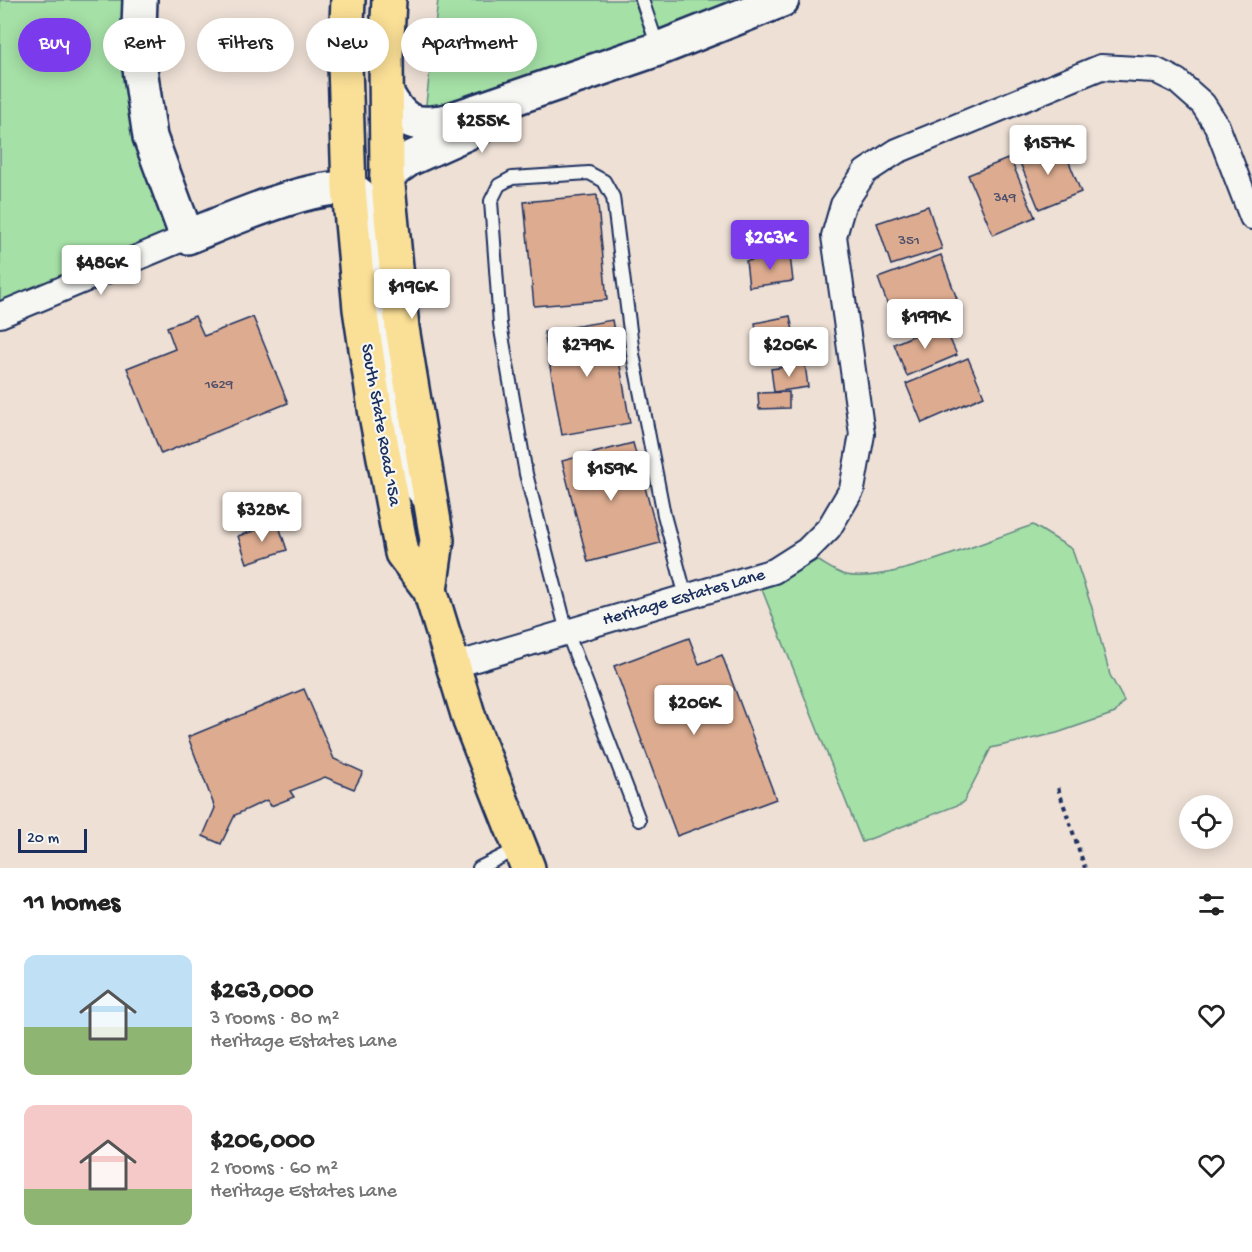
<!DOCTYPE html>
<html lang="en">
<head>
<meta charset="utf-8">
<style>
	:root { --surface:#fff; --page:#f6f6f6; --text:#222; --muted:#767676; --accent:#7c3aed }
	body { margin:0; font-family:"Gochi Hand",sans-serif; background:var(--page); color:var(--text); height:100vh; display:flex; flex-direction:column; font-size:22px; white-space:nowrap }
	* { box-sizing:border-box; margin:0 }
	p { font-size:20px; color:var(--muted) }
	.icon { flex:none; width:33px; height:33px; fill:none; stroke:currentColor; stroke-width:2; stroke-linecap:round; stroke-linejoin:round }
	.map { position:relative; height:868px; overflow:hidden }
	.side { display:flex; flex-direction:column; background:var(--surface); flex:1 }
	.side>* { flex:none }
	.banner { position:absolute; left:18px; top:18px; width:600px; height:54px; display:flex; gap:12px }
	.fabs { position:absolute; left:1179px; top:795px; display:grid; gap:12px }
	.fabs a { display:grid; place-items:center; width:54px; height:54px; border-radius:50%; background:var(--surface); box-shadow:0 3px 15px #0003; font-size:30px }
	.scale { position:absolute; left:18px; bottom:15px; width:69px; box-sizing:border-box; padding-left:6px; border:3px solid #1b2f5e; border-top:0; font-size:16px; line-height:21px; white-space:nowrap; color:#1b2f5e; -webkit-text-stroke:4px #f6f6f2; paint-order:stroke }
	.price { position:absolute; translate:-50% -51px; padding:0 14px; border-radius:6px; background:#fff; color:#222; font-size:20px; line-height:39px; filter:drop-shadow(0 2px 3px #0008) }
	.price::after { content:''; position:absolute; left:50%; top:36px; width:18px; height:14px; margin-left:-9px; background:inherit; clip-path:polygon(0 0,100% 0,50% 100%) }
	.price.active { background:var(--accent); color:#fff }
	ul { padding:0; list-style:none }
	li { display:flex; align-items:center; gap:18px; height:150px; padding:0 24px }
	li span { display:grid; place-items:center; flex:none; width:168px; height:120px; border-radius:12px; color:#555 }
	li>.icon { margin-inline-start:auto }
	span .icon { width:72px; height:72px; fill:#fffc; stroke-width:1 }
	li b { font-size:26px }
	h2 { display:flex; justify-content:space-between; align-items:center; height:72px; padding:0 24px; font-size:26px }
	.pill { padding:0 21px; border-radius:27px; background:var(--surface); box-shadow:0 3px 15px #0003; font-size:21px; line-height:54px }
	.pill.active { background:var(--accent); color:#fff }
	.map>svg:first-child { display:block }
	.green { fill:#a5e0a6; stroke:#608882; stroke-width:1.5 }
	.building { fill:#ddac90; stroke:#1b2f5e; stroke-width:1.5 }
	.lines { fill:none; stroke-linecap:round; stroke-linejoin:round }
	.lane-casing { stroke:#1b2f5e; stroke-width:16 }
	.street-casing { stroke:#1b2f5e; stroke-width:28 }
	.secondary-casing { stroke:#1b2f5e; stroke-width:38 }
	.highway-casing { stroke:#1b2f5e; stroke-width:38 }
	.path { stroke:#1b2f5e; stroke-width:4; stroke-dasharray:4.5 4.5; stroke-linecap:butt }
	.lane { stroke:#f6f6f2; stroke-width:12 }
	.street { stroke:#f6f6f2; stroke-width:24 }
	.secondary { stroke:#f6f6f2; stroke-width:33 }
	.highway { stroke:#fadf96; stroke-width:33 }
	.labels { text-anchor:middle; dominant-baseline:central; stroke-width:4.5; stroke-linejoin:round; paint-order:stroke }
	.number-label { font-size:15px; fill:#4c4e6a }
	.street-label { font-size:18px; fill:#1b2f5e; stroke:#f6f6f2 }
</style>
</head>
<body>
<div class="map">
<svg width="1252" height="868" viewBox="0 0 1252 868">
	<rect width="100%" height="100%" fill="#eee0d5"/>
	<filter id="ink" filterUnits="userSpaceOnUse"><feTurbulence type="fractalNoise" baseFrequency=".0167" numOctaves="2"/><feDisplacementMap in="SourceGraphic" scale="12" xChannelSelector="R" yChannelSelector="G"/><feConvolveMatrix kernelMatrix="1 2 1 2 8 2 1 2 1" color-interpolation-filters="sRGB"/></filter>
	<g filter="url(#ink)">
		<g class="green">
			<path d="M0 0H126L170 232 0 302Z"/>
			<path d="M438 0H750L423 130Z"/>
			<path d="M1033 525 1072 549 1092 608 1110 675 1124 701 1115 713 1057 733 991 748 963 803 862 842 761 587 781 581 817 560C826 565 837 573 846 575 889 584 989 539 1033 525Z"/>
		</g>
		<g class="building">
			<path d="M1038 144 1045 160 1065 152 1081 192 1039 209 1016 153Z"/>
			<path d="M1010 158 1035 217 993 235 968 175Z"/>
			<path d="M597 195 607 300 534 306 524 202Z"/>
			<path d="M928 206 942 249 891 265 877 223Z"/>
			<path d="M784 223 787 246 743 251 741 228Z"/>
			<path d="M790 255 793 281 749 287 746 261Z"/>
			<path d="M941 255 957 299 894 322 878 278Z"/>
			<path d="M195 316 204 336 253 317 288 403 161 454 127 368 175 349 167 327Z"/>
			<path d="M790 316 798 355 762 362 755 323Z"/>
			<path d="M612 320 630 423 562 435 544 332Z"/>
			<path d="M943 323 957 355 907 376 894 344Z"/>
			<path d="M968 358 984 396 922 423 906 384Z"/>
			<path d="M805 364 808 387 774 392 771 369Z"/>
			<path d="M789 392V408L759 409 758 393Z"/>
			<path d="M633 443 660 543 588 562 562 461Z"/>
			<path d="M278 523 287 550 247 563 238 536Z"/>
			<path d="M689 638 699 664 722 655 776 799 677 836 614 666Z"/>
			<path d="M304 689 334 759 363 772 354 789 325 777 290 791 294 797 271 806 267 800 235 815 221 844 203 836 215 808 188 737Z"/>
		</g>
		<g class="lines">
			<defs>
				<g id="lane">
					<path d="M642 0 658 47"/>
					<path d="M639 820 567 632 526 474 500 324 491 201 499 185 512 178 589 173 604 181 613 197 633 354 664 515 686 597"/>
					<path d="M479 868 519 848"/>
				</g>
				<g id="street">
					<path d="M0 315 187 237"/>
					<path d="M452 666 774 571 807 550 829 528 852 489 862 434 834 236 843 205 865 172 897 151 1101 67 1155 70 1177 81 1203 104 1217 126 1252 217"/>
				</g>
				<g id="secondary">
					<path d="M140 0 138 55 150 137 187 237C218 225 330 174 357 193 367 200 370 214 374 225L397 412 409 471 430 498"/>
					<path d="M387 94C403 123 414 127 447 121L658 49 782 0"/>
					<path d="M387 175 409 159 478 128"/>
				</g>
				<g id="highway">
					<path d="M348 0 345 65 349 189 360 309 376 415 402 553 430 590 470 721 528 868"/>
					<path d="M389 0 386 56 387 175 402 328 437 540 430 590"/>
				</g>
			</defs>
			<use href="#lane" class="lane-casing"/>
			<use href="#street" class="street-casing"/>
			<use href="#secondary" class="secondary-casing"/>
			<use href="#highway" class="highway-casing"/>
			<path class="path" d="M1058 788 1085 868"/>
			<use href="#lane" class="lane"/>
			<use href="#street" class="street"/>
			<use href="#secondary" class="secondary"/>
			<use href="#highway" class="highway"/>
		</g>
	</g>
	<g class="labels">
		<g class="number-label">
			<text x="1005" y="198">349</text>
			<text x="909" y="241">351</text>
			<text x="219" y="385">1629</text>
		</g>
		<g class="street-label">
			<text transform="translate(380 425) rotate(80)">South State Road 15a</text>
			<text transform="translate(684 598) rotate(-16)">Heritage Estates Lane</text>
		</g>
	</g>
</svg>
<div class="fabs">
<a><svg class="icon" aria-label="locate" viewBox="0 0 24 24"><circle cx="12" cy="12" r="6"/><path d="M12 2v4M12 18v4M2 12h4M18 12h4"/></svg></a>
</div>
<div class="scale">20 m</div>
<b class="price" style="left:482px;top:154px">$255K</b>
<b class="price" style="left:1048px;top:176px">$157K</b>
<b class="price active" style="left:770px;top:271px">$263K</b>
<b class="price" style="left:101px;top:296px">$486K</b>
<b class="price" style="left:412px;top:320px">$196K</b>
<b class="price" style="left:925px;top:350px">$199K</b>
<b class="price" style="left:587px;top:378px">$279K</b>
<b class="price" style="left:789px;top:378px">$206K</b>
<b class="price" style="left:611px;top:502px">$159K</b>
<b class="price" style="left:262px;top:543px">$328K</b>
<b class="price" style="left:694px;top:736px">$206K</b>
<div class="banner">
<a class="pill active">Buy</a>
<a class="pill">Rent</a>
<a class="pill">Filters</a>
<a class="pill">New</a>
<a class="pill">Apartment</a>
</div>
</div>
<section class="side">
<h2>11 homes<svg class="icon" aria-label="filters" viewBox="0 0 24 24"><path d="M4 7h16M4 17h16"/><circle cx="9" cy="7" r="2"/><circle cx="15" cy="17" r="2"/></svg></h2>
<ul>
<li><span style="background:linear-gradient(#bfe0f5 60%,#8fb573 0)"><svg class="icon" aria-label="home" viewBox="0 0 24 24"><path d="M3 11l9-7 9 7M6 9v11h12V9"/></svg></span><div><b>$263,000</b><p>3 rooms · 80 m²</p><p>Heritage Estates Lane</p></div><svg class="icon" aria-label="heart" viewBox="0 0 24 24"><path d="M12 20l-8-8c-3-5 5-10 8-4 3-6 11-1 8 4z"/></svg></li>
<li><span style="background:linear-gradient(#f6c9c9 70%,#8fb573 0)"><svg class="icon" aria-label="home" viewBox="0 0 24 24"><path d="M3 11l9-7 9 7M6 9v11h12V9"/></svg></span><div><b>$206,000</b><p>2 rooms · 60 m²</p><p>Heritage Estates Lane</p></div><svg class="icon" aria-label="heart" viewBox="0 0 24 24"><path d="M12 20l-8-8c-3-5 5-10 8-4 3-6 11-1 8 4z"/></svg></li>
</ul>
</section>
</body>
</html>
